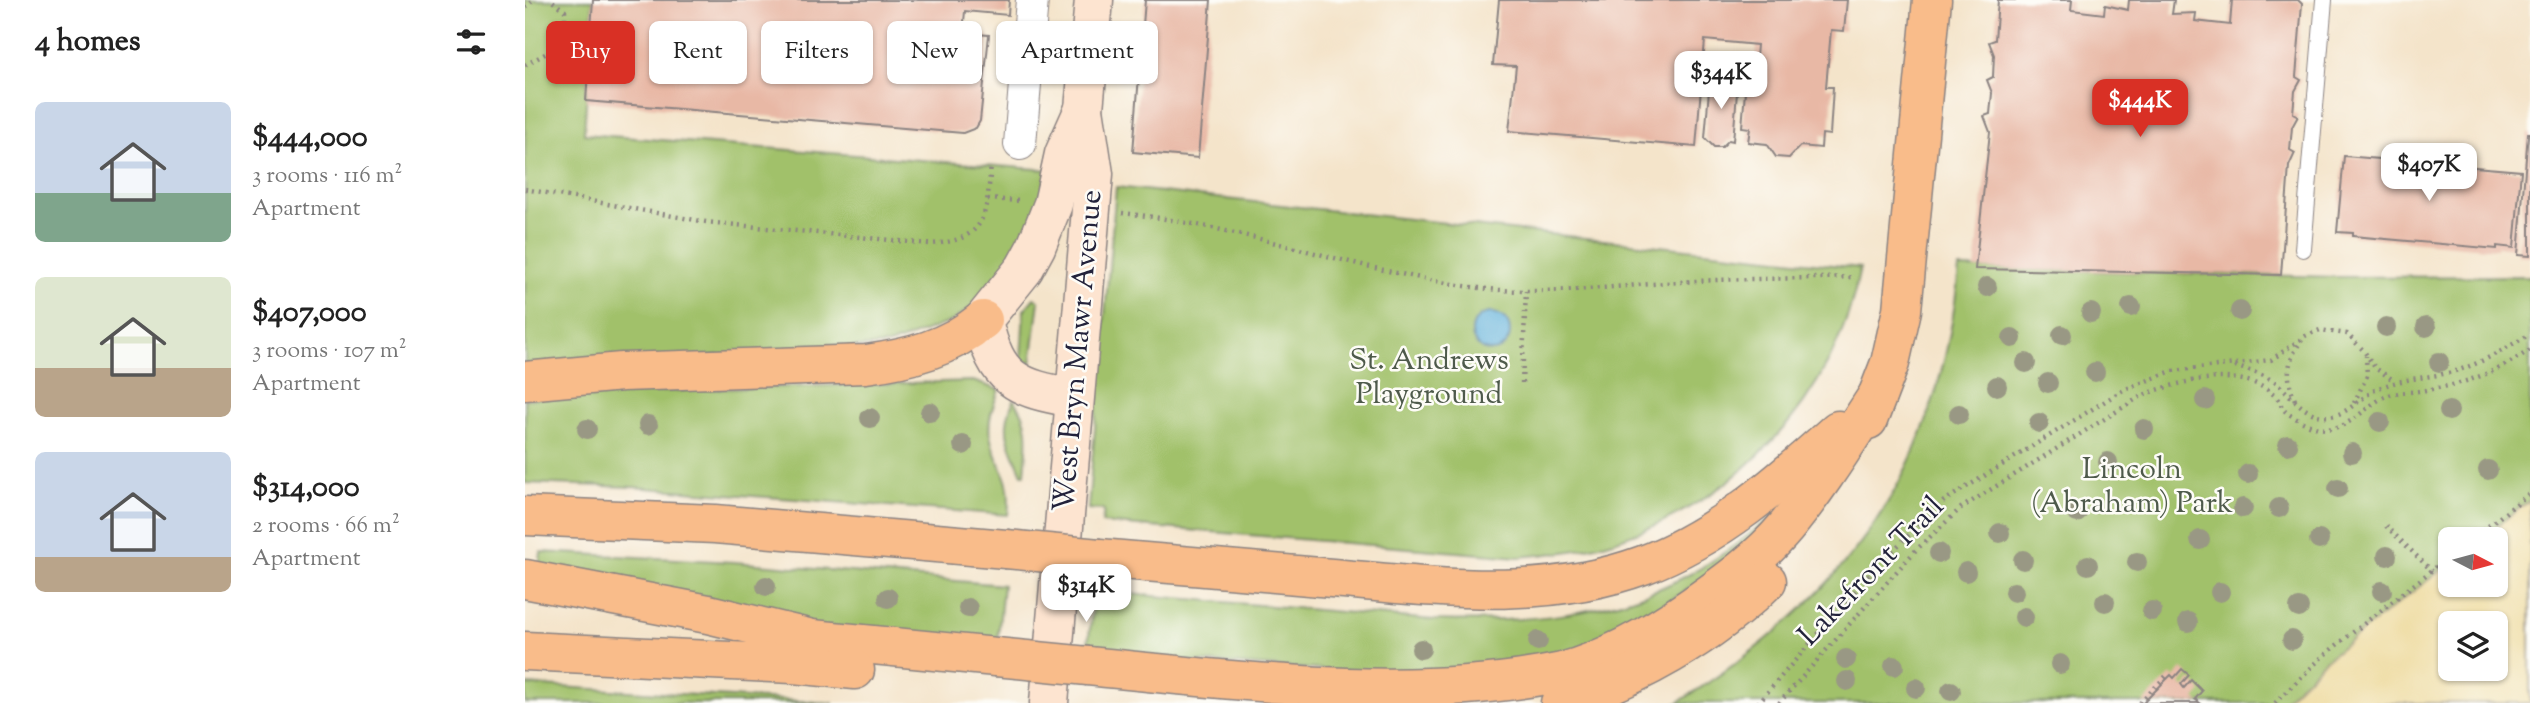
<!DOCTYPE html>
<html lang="en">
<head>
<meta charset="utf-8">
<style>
	:root { --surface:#fff; --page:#f6f6f6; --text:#222; --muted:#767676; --accent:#d93025 }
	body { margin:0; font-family:"Sorts Mill Goudy",serif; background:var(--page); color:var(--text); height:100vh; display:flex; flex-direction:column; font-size:26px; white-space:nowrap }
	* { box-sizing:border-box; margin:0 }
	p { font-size:23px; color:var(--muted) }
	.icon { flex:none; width:38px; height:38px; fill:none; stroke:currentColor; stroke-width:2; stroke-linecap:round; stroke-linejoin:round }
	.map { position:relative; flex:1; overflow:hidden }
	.drawer { display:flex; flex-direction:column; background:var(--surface); width:525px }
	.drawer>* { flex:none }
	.hud { position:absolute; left:21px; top:21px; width:665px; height:63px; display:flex; gap:14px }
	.needle { width:46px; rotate:96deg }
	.controls { position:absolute; left:1913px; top:527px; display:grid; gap:14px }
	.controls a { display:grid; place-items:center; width:70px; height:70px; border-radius:10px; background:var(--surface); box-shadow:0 2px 5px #0004; font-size:35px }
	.price { position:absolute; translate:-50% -60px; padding:0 16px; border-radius:14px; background:#fff; color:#222; font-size:23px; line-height:46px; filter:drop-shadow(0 2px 4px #0008) }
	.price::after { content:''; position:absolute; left:50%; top:42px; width:21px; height:16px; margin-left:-10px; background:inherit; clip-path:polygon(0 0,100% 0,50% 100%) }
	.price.on { background:var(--accent); color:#fff }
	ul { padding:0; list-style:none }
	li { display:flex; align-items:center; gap:21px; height:175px; padding:0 35px }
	li span { display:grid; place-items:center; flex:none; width:196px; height:140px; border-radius:10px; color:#555 }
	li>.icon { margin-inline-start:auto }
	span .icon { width:84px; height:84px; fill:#fffc; stroke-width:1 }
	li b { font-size:30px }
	h2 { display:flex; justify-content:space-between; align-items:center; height:84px; padding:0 35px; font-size:30px }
	.pill { padding:0 24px; border-radius:10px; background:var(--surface); box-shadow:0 2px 5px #0004; font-size:24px; line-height:63px }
	.pill.on { background:var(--accent); color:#fff }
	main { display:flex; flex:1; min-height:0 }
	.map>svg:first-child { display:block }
	.green { fill:#a1c16a; stroke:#627252; stroke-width:2; fill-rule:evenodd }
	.sand { fill:#eeda9e; stroke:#887e6c; stroke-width:2; fill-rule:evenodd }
	.water { fill:#60b1db; stroke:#416a8b; stroke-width:2 }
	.building { fill:#e8b8a5 }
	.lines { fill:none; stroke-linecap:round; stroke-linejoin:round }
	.lane-casing { stroke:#8b8382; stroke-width:18 }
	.street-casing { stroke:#8b8382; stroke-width:34 }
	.secondary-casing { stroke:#8b8382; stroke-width:41 }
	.highway-casing { stroke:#8b8382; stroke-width:41 }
	.path { stroke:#8b8382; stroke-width:4.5; stroke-dasharray:2 5; stroke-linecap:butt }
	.lane { stroke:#fff; stroke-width:16 }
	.street { stroke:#fff; stroke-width:32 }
	.secondary { stroke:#fde4d0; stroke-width:38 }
	.highway { stroke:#f9bc8a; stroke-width:38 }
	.highway-bridge-casing { stroke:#8b8382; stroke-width:41; stroke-linecap:butt }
	.highway-bridge { stroke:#f9bc8a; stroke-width:38 }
	.tree { fill:#999884 }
	.labels { text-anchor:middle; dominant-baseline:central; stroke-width:5; stroke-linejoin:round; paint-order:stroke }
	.street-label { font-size:30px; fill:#22223b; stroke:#fdfcf7 }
	.park-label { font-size:30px; fill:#4e5a4b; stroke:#fdfcf7 }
</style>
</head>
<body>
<main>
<section class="drawer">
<h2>4 homes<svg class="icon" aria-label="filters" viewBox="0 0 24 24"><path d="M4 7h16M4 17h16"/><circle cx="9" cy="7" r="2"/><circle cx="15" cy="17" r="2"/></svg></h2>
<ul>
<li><span style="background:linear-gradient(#c9d6e8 65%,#7fa58c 0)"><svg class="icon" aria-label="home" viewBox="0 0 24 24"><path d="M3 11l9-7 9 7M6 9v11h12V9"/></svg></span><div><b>$444,000</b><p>3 rooms · 116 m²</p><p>Apartment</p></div></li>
<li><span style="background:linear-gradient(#dfe7d0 65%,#b9a48a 0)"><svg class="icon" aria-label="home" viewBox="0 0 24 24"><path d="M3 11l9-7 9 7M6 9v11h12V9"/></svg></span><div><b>$407,000</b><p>3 rooms · 107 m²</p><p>Apartment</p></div></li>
<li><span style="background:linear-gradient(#c9d6e8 75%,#b9a48a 0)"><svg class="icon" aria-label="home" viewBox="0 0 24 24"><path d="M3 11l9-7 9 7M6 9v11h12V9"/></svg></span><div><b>$314,000</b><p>2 rooms · 66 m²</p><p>Apartment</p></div></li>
</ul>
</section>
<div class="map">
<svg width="2005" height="703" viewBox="0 0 2005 703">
	<rect width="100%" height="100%" fill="#fdfcf7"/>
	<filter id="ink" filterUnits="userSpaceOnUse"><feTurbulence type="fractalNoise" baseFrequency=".0143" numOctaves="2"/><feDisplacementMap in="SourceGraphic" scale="14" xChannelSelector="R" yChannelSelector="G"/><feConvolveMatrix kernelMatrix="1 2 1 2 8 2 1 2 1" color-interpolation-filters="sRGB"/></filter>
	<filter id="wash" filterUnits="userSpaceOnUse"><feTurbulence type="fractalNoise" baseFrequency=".00686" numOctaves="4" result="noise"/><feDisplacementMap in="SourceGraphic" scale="28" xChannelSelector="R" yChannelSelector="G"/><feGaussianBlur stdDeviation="1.57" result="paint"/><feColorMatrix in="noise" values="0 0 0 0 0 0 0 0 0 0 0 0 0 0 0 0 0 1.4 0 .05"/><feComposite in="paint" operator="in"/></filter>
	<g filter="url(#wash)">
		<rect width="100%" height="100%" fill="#f4e4ca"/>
		<g class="green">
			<path d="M0 0H68L59 134 524 170 509 225 454 302 427 321 364 345 0 367Z"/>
			<path d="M591 187 1335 268C1310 401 1211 504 1082 543 1053 552 1023 554 993 557L577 523 579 510 563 509Z"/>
			<path d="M1434 268 1812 277 2005 276V703H1152C1323 596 1415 473 1434 268ZM1925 539H1970V584H1925ZM1925 623H1970V668H1925Z"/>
			<path d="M509 298 514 301 506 364 496 359 499 310Z"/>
			<path d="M448 381 474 390C469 404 462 420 465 435 471 470 488 473 483 515L106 487 0 483V399L165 390Z"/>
			<path d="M489 400C508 423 502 446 500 474H497C485 445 474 431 489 400Z"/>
			<path d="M1254 511 1216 556 1073 646 945 679 564 655 566 644 563 643 570 591 909 620C999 623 1086 617 1167 573 1199 556 1226 532 1254 511Z"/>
			<path d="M16 552 209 562 478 585 472 648 320 634 14 571Z"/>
			<path d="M0 685 309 703H0Z"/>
		</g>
		<path class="sand" d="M2005 500V703H1757L1800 660 1925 563V584H1970V539H1955ZM1925 623H1970V668H1925Z"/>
		<circle class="water" cx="966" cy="332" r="19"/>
		<g id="blocks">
			<g class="building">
				<path d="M68 0H484L483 15 440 11 438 33 464 35 455 121 451 128 438 133 61 101Z"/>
				<path d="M620 0H686L673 158 608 152Z"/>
				<path d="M974 0H1322L1319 31 1306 30 1301 87H1308L1305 135 1297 134 1296 148 1275 146 1264 158 1251 157 1242 144 1223 142 1225 128 1217 127 1221 80H1229L1232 45 1180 40 1171 147 984 131 991 66 968 65Z"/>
				<path d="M1473 0H1547L1546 10 1579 14 1580 5 1603 10 1604 0H1649L1647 14 1671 13 1670 21 1705 25 1707 0H1773L1777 4 1771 77 1776 80 1770 91 1768 113 1773 116 1767 127 1765 150 1770 153 1764 166 1756 275 1450 269 1465 132 1459 116 1465 114 1467 93 1462 80 1468 77 1469 55 1464 42 1470 40Z"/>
				<path d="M1185 78 1213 80 1208 141 1204 140 1197 147H1189L1180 138Z"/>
				<path d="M2003 133H2005V256L1993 255Z"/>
				<path d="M1819 156 1996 171 1989 248 1972 246V249L1828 236V233L1812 232Z"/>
				<path d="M1657 669 1664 675 1656 684 1659 688 1666 680 1677 691 1670 699 1675 703H1618L1646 675 1649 678Z"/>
			</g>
		</g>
	</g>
	<g filter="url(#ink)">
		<use href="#blocks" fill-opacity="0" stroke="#8b8382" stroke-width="2"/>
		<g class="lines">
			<defs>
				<path id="lane" d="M1778 249 1799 0"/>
				<path id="street" d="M495 144 507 0"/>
				<g id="secondary">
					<path d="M549 398C491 388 471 380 458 320L499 269 511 247 528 204 539 154 559 109"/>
					<path d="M524 703 569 174 559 109 569 0"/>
				</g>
				<g id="highway">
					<path d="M0 381 97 372 341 364C385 358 424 348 458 320"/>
					<path d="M1343 420 1365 363 1377 310 1407 0"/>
					<path d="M0 516 190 524 481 549"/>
					<path d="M574 558C651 565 729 571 807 578 910 587 1018 602 1118 565 1193 537 1254 483 1313 430"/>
					<path d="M0 579 183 614 287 639 471 657"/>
					<path d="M0 651 268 664 330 670"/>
					<path d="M563 666C715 681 888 703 1037 672 1083 659 1129 633 1169 605 1202 582 1235 558 1261 527 1295 486 1323 440 1352 396"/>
					<path d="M1035 703C1110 679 1186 637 1242 581"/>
				</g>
			</defs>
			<use href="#lane" class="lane-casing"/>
			<use href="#street" class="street-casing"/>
			<use href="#secondary" class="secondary-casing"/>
			<use href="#highway" class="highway-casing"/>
			<g class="path">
				<path d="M0 7 9 0"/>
				<path d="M0 65 40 43V11L26 0"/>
				<path d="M1199 79 1200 69"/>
				<path d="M0 189 181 222 405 244C463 240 461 215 466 165"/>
				<path d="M463 199 496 201"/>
				<path d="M597 213C719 226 833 272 954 288 1020 296 1088 286 1155 282 1213 278 1271 279 1329 277"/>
				<path d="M1710 366C1723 371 1738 374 1750 382 1766 394 1775 412 1797 416 1821 419 1834 397 1854 388 1877 378 1903 378 1927 372 1956 364 1980 349 2005 334"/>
				<path d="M997 383 1001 291"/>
				<path d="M1770 400C1760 375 1762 361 1777 340"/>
				<path d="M1829 403 1842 376 1841 356"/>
				<path d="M1861 526 1907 571"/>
				<path d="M1947 539 2005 493"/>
				<path d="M1233 703 1355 563 1419 501 1598 390 1647 371 1746 360 1780 336 1795 330 1822 334 1839 351 1850 368 1870 381"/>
				<path d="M1254 703 1390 551 1436 508 1618 395C1656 381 1718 364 1751 397 1755 401 1756 407 1760 411 1768 418 1783 425 1793 428 1823 433 1836 409 1859 397 1872 391 1887 393 1901 390 1941 384 1972 372 2005 350"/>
				<path d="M1615 703 1644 673"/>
				<path d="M1750 703 1798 656 1925 556"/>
			</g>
			<use href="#lane" class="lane"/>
			<use href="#street" class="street"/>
			<use href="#secondary" class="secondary"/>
			<use href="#highway" class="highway"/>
			<defs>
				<g id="highway-bridge">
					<path d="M481 549 574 558"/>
					<path d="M471 657 563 666"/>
				</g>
			</defs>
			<use href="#highway-bridge" class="highway-bridge-casing"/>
			<use href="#highway-bridge" class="highway-bridge"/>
		</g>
		<g class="tree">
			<circle cx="1462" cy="287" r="10"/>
			<circle cx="1606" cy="307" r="10"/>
			<circle cx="1715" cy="311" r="10"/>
			<circle cx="1566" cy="313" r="10"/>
			<circle cx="1861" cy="327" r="10"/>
			<circle cx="1901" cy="327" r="10"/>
			<circle cx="1537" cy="335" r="10"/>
			<circle cx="1487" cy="338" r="10"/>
			<circle cx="1914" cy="362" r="10"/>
			<circle cx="1501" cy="363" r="10"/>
			<circle cx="1570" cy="372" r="10"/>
			<circle cx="1523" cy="383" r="10"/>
			<circle cx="1472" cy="386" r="10"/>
			<circle cx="1680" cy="400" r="10"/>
			<circle cx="1924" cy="411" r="10"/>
			<circle cx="405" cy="412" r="10"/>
			<circle cx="1434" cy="414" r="10"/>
			<circle cx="345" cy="418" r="10"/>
			<circle cx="1855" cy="422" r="10"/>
			<circle cx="1514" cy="423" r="10"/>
			<circle cx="123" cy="425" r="10"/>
			<circle cx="62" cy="429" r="10"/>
			<circle cx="1619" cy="429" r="10"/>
			<circle cx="438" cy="445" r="10"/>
			<circle cx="1763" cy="445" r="10"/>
			<circle cx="1827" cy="453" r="10"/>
			<circle cx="1583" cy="462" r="10"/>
			<circle cx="1963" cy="470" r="10"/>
			<circle cx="1723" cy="474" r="10"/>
			<circle cx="1813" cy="488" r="10"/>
			<circle cx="1718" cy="508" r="10"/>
			<circle cx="1754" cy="508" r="10"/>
			<circle cx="1552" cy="513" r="10"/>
			<circle cx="1475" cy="533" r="10"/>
			<circle cx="1675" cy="540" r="10"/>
			<circle cx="1794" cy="540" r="10"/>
			<circle cx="1414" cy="553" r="10"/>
			<circle cx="1862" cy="556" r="10"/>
			<circle cx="1498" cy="560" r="10"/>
			<circle cx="1612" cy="562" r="10"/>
			<circle cx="1563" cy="565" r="10"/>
			<circle cx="1441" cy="572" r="10"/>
			<circle cx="241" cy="586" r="10"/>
			<circle cx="1857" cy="591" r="10"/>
			<circle cx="1489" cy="592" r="10"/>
			<circle cx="1695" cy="592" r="10"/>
			<circle cx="363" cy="598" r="10"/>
			<circle cx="1580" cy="602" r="10"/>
			<circle cx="443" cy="608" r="10"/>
			<circle cx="1774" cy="608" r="10"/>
			<circle cx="1627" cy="611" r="10"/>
			<circle cx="1499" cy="617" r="10"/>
			<circle cx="1663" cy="622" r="10"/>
			<circle cx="1767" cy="640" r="10"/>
			<circle cx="1013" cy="641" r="10"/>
			<circle cx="896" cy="649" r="10"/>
			<circle cx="1321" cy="659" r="10"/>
			<circle cx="1535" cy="664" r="10"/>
			<circle cx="1369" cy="666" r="10"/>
			<circle cx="1322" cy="681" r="10"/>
			<circle cx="1391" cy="688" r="10"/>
			<circle cx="1426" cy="691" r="10"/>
		</g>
	</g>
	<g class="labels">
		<g class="street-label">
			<text transform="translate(554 351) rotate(-85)">West Bryn Mawr Avenue</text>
			<text transform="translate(1347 572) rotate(-46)">Lakefront Trail</text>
		</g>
		<g class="park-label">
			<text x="904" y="361">St. Andrews<tspan x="904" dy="34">Playground</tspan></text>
			<text x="1607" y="470">Lincoln<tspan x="1607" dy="34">(Abraham) Park</tspan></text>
		</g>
	</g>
</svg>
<div class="controls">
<a><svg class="needle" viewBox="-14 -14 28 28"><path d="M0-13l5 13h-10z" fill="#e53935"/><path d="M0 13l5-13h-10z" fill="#767676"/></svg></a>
<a><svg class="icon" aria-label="layers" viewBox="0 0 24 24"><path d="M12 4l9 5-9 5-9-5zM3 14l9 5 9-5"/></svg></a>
</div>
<b class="price" style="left:1196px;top:111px">$344K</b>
<b class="price on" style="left:1615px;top:139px">$444K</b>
<b class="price" style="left:1904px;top:203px">$407K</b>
<b class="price" style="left:561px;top:624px">$314K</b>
<div class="hud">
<a class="pill on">Buy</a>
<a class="pill">Rent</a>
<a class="pill">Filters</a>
<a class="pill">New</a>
<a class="pill">Apartment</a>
</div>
</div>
</main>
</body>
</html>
